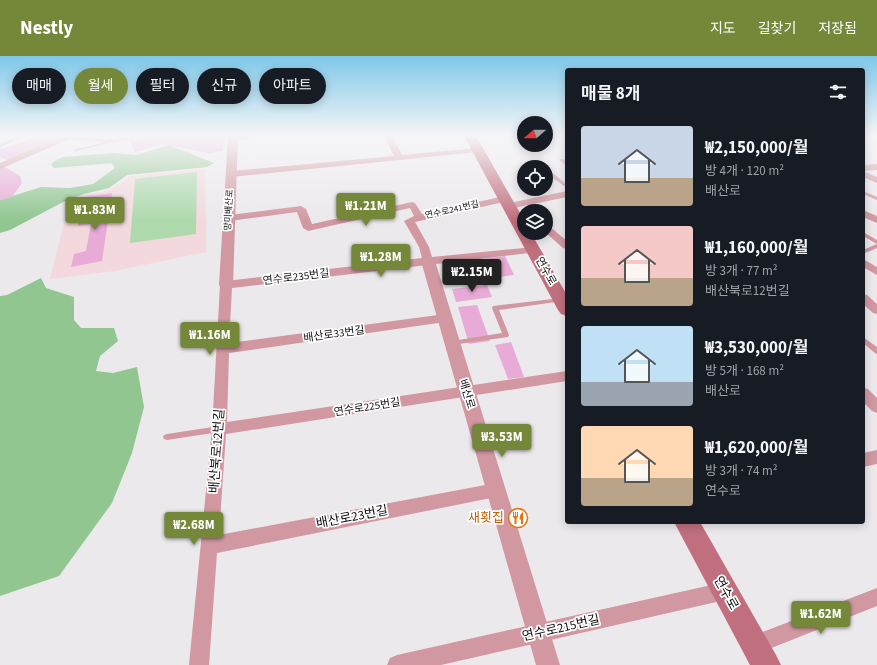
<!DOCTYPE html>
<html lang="ko">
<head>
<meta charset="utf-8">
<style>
	:root { --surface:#171b24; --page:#242831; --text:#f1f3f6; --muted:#9ea1a6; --accent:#758839 }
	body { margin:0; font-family:"Source Sans 3","Noto Sans KR",sans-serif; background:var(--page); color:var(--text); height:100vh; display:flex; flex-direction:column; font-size:15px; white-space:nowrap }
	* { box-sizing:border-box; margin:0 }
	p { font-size:13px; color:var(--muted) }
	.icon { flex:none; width:22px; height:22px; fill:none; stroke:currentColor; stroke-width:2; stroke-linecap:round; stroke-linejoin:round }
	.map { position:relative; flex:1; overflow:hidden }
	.details { position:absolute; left:565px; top:12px; width:300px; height:456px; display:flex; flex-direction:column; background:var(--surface); border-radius:4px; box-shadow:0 2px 10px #0003 }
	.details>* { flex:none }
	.banner { position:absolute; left:12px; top:12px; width:380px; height:36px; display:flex; gap:8px }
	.needle { width:26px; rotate:250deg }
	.tools { position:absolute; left:517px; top:60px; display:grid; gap:8px }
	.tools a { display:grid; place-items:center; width:36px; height:36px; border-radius:50%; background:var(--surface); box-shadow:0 2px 10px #0003; font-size:20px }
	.price { position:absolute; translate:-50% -34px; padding:0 9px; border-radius:4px; background:var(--accent); color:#fff; font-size:13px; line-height:26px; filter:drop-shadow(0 1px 2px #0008) }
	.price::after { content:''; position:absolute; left:50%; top:24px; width:12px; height:9px; margin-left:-6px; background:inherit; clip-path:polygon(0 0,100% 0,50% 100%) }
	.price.active { background:#222; color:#fff }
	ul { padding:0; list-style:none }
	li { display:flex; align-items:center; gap:12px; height:100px; padding:0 16px }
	li span { display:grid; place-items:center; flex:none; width:112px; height:80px; border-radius:4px; color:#555 }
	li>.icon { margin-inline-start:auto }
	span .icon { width:48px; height:48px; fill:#fffc; stroke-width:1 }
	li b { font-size:17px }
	h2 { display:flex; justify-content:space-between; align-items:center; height:48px; padding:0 16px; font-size:17px }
	.pill { padding:0 14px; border-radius:18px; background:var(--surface); box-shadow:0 2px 10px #0003; font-size:14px; line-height:36px }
	.pill.active { background:var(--accent); color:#fff }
	header { display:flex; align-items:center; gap:24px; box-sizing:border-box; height:56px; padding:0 20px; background:var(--accent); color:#fff }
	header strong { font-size:19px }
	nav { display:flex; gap:22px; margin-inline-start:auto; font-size:14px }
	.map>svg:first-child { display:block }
	.education { fill:#f3d9dd }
	.green { fill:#add9ad }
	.forest { fill:#91c691 }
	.building { fill:#e8aad6 }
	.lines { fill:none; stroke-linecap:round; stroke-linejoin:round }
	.service { fill:#d198a1; fill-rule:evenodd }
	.minor { fill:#d198a1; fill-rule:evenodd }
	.tertiary { fill:#d198a1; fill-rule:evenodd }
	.secondary { fill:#c06f7e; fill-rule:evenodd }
	.labels { text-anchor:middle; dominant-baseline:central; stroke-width:3.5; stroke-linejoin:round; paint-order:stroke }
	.far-street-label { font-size:9px; fill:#0f0e0f; stroke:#fff }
	.street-label { font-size:11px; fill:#0f0e0f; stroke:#fff }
	.near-street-label { font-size:13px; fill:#0f0e0f; stroke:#fff }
	.near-food-label { font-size:13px; fill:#c56008; stroke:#fff; text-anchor:end }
</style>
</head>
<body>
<header>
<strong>Nestly</strong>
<nav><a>지도</a><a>길찾기</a><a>저장됨</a></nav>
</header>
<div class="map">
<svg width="877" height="609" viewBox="0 0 877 609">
	<rect width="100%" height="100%" fill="#ece9ed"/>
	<path class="education" d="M205 113 206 196 115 215 50 223 70 143 111 133 125 125 129 120Z"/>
	<path class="green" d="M197 116 196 178 130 187 135 123Z"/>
	<g class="forest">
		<path d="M169 89 214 107 207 111 127 119 109 132 84 138 65 145 10 174 0 177V144L41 131 70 132 93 128 115 112 112 107 54 112 51 108 56 104 63 101 114 97 136 99Z"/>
		<path d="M41 222 46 232 74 241V264L81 272H114L118 285 100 300 96 315 113 317 137 311 144 351 132 397 112 447 59 520 0 540V240L7 239Z"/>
	</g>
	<g class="building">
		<path d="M38 80 62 83 11 105 0 101V94Z"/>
		<path d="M149 80H225L223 95 208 97 163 88 135 96 130 85Z"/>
		<path d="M2 109 20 120 22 127 12 141 0 144V110Z"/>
		<path d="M112 137 102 205 71 211 74 198 86 195 91 168 78 170 80 158 93 156 95 142 84 144 85 141Z"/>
		<path d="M505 200 514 219 490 222 487 215 497 214 495 209 487 210 485 203Z"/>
		<path d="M487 229 492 241 456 246 452 233Z"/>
		<path d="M477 249 490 285 469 288 458 251Z"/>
		<path d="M511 286 524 321 508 323 495 289Z"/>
	</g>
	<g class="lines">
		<g class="service">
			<path d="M19 80H24L0 91V88Z"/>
			<path d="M564 83 567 84V87L564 85Z"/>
			<path d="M110 85H111V87L75 95 73 94Z"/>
			<path d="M560 103H564L567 106V109L560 105Z"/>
			<path d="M550 118H554L567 129V132L550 120Z"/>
			<path d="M863 135 877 141V144L863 138Z"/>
			<path d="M863 176 877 184V188L863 180Z"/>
			<path d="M877 188V192L863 198V194Z"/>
			<path d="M561 242 563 243 564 244 563 245 499 254 509 279 508 281 452 289 449 287 452 285 502 277 492 252 493 250Z"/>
			<path d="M863 281 877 291V298L875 297 863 287Z"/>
			<path d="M219 370 222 371 223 373 222 375 219 376 167 384 164 383 163 381 164 379 167 378Z"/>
		</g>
		<g class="minor">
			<path d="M63 80 109 83 128 80H139L129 84 109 87 70 83 0 113V107Z"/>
			<path d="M229 80H253C247 84 234 86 228 82Z"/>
			<path d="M384 80H392L402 99 477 92 481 94 477 96 231 121 227 118 231 115 394 100Z"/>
			<path d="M863 115 877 121V127L863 121Z"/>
			<path d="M567 135V141L509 153 504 150 509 147Z"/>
			<path d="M505 140 510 143 508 145 415 166 429 191 432 201 534 191 539 194 538 196 232 232 229 287 445 258 449 259 451 262 449 265 445 266 229 297 227 366 567 315V325L226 378 219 479 496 427 502 429 504 434 502 439 496 441 217 497 209 609H189L212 373 220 229 222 226 226 225 422 202 419 191 404 165 414 160 410 152 308 175 303 172 297 156 229 165 224 162 229 159 301 150 306 153 312 168 412 146 415 147 422 158Z"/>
			<path d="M863 154 877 160V167L863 161Z"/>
			<path d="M546 169 549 170 567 185V193L563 192 546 177Z"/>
			<path d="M863 203 877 211V219L863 211Z"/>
			<path d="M863 238 867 239 877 248V258L873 257 863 248Z"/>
			<path d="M863 332 868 333 877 342V357L872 355 863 346Z"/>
			<path d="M877 394V408L863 411V397Z"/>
			<path d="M725 526 732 528 734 535 732 542 725 544 441 609H387L390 602 397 599Z"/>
			<path d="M877 532V550L754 599 747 596 744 589 747 582Z"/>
		</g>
		<g class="tertiary">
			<path d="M228 80H238L233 229 231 232 226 233 221 232 219 229Z"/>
			<path d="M877 108V114L863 115V109Z"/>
			<path d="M428 201 433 202 435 205 560 609H536L421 205 423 202Z"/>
		</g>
		<g class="secondary">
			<path d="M464 80H476L524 164V177H531L567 239V260L561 258 558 254Z"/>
			<path d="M674 466H700L776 599 781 609H750Z"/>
		</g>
	</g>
	<linearGradient id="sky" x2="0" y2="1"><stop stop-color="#7fc8e9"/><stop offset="0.48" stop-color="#f6f5f7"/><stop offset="1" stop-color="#f6f5f7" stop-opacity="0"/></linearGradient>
	<rect width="877" height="165" fill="url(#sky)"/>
	<defs>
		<symbol id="restaurant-ring" viewBox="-11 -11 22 22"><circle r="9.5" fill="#fff" stroke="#e8710a" stroke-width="1.5"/><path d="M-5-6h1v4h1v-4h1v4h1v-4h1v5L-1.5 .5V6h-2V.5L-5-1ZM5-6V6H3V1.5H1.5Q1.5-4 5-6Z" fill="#e8710a"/></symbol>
	</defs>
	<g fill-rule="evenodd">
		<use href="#restaurant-ring" x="507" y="451" width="22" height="22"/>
	</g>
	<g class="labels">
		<g class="far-street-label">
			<text transform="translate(229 154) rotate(-87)">망미배산로</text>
			<text transform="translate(452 154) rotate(-13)">연수로241번길</text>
		</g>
		<g class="street-label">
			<text transform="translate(546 215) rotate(61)">연수로</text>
			<text transform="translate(296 221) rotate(-7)">연수로235번길</text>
			<text transform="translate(334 278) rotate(-8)">배산로33번길</text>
			<text transform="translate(467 338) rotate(73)">배산로</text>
			<text transform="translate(367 351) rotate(-9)">연수로225번길</text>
		</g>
		<g class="near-street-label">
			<text transform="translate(217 395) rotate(-86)">배산북로12번길</text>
			<text transform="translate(352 461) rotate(-11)">배산로23번길</text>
			<text transform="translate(726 537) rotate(61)">연수로</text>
			<text transform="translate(561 572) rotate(-13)">연수로215번길</text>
		</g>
		<g class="near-food-label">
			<text x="504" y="462">새횟집</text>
		</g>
	</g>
</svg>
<div class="tools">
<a><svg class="needle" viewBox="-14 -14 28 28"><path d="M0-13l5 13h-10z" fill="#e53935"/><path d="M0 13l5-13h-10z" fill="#9ea1a6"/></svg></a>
<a><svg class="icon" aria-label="locate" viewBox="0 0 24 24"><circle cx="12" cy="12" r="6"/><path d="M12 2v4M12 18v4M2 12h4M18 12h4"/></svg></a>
<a><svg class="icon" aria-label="layers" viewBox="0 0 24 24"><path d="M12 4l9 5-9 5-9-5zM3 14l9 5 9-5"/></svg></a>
</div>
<b class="price" style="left:366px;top:171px">₩1.21M</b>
<b class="price" style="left:95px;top:175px">₩1.83M</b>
<b class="price" style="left:381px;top:222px">₩1.28M</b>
<b class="price active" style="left:472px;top:237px">₩2.15M</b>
<b class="price" style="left:210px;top:300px">₩1.16M</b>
<b class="price" style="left:502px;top:402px">₩3.53M</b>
<b class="price" style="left:194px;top:490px">₩2.68M</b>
<b class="price" style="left:821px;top:579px">₩1.62M</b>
<div class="banner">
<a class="pill">매매</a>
<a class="pill active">월세</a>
<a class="pill">필터</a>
<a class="pill">신규</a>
<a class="pill">아파트</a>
</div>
<section class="details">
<h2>매물 8개<svg class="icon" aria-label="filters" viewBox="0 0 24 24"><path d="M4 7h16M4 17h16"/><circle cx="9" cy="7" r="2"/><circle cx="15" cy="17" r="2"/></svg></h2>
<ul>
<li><span style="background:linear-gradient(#c9d6e8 65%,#b9a48a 0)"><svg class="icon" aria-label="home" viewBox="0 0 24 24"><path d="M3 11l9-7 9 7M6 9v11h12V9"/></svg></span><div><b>₩2,150,000/월</b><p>방 4개 · 120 m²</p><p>배산로</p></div></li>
<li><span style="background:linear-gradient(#f6c9c9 65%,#b9a48a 0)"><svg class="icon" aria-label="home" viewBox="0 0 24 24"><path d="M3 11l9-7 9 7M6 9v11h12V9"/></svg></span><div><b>₩1,160,000/월</b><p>방 3개 · 77 m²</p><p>배산북로12번길</p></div></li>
<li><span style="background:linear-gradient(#bfe0f5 70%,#9aa5b1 0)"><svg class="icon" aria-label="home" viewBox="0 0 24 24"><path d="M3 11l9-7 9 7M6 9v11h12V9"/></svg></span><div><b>₩3,530,000/월</b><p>방 5개 · 168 m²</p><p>배산로</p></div></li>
<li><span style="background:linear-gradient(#ffd9b3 65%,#b9a48a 0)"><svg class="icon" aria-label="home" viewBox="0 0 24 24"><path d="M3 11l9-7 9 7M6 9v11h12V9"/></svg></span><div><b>₩1,620,000/월</b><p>방 3개 · 74 m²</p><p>연수로</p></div></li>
</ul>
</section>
</div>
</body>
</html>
